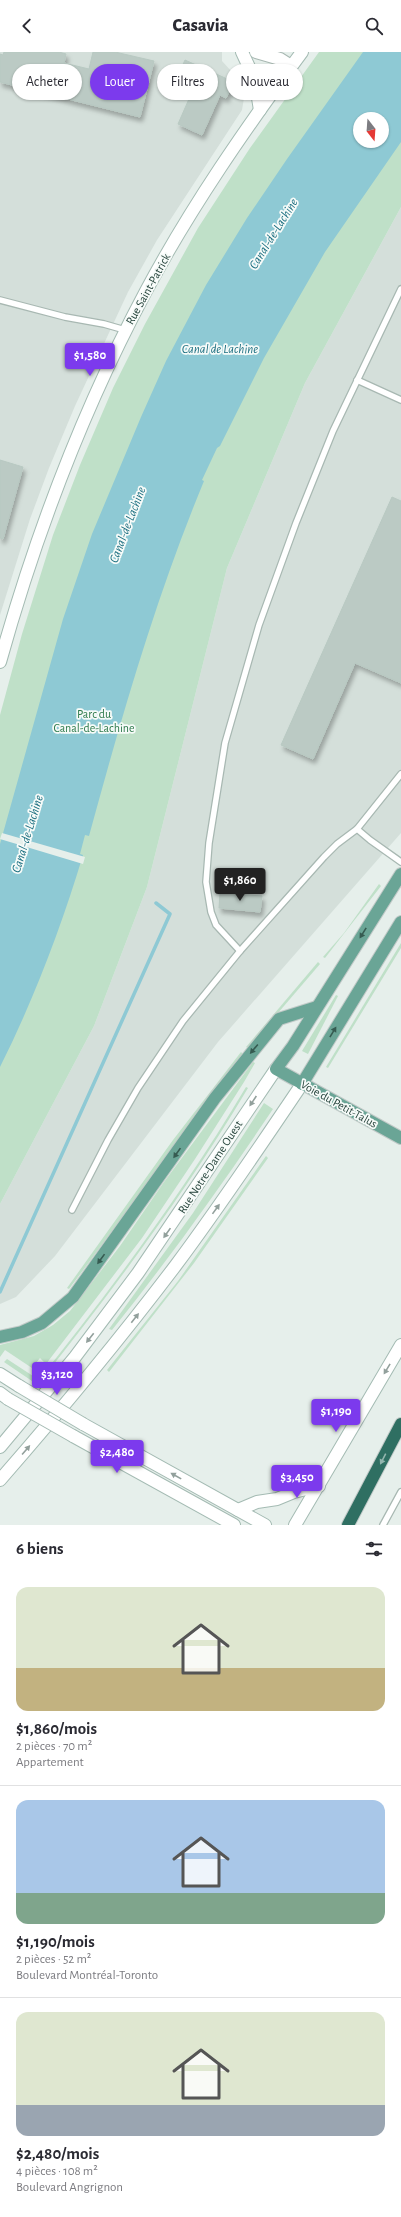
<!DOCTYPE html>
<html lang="fr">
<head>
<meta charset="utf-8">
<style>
	:root { --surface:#fff; --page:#f7f7f7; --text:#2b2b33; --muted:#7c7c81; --line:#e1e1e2; --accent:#7c3aed }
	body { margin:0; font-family:"Alegreya Sans",sans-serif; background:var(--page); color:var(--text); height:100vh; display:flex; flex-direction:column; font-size:15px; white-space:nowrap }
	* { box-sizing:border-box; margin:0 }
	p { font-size:13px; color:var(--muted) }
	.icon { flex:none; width:22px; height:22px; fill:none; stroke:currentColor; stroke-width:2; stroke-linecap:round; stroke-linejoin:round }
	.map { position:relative; height:1473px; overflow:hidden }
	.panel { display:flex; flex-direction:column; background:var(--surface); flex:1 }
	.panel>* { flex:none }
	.banner { position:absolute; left:12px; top:12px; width:377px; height:36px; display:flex; gap:8px }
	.needle { width:26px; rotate:163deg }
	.buttons { position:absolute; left:353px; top:60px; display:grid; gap:8px }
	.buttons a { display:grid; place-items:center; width:36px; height:36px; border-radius:50%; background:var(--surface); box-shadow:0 1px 3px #0004; font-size:20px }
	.price { position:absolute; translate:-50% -34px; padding:0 9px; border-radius:4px; background:var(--accent); color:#fff; font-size:13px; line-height:26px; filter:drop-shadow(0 1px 2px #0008) }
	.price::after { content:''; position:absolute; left:50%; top:24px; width:12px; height:9px; margin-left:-6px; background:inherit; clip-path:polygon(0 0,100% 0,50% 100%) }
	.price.selected { background:#222; color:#fff }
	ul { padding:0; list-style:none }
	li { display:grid; align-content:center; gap:8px; height:212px; padding:0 16px }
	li+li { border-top:1px solid var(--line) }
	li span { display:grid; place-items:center; height:124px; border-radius:12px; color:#555 }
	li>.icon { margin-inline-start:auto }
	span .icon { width:72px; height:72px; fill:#fffc; stroke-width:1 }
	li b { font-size:17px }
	h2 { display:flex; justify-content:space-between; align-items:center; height:48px; padding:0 16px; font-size:17px }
	.tag { padding:0 14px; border-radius:18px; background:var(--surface); box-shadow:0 1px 3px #0004; font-size:14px; line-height:36px }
	.tag.selected { background:var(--accent); color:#fff }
	header { display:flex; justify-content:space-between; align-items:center; height:52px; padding:0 16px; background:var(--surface); font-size:18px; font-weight:800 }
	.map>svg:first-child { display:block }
	.built { fill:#d4dfda }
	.green { fill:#bfe0c8; fill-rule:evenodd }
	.water { fill:#8ec9d4; fill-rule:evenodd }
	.pier { fill:#e6efeb }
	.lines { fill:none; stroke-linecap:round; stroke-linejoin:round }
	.stream { stroke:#8ec9d4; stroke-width:3.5 }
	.building { fill:#bbcac4; stroke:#b8c9c2; filter:url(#shadow) }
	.service-casing { stroke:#a8b8b2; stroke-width:8 }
	.tertiary-casing { stroke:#a8b8b2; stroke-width:14 }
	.secondary-casing { stroke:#a4bbb3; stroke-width:14 }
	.primary-casing { stroke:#c2cac8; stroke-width:14 }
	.motorway-casing { stroke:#c2cac8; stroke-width:14 }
	.service { stroke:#fff; stroke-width:5.5 }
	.tertiary { stroke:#fff; stroke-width:12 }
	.secondary { stroke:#fff; stroke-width:12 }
	.primary { stroke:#6aa596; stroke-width:12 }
	.motorway { stroke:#2f6f62; stroke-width:12 }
	.secondary-bridge-casing { stroke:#a4bbb3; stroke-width:14; stroke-linecap:butt }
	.secondary-bridge { stroke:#fff; stroke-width:12 }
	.oneway { fill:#365b51 }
	.oneway2 { fill:#92a09c }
	.oneway3 { fill:#93b5ae }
	.labels { text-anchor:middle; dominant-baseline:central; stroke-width:3.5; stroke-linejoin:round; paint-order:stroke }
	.street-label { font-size:12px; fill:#24423a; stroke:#f7fbf9 }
	.park-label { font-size:12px; fill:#2d7a4b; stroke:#f7fbf9 }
	.water-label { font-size:13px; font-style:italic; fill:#1c6f80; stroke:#f7fbf9 }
</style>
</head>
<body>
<header><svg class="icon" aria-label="back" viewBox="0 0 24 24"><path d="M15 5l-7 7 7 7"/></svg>Casavia<svg class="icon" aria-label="search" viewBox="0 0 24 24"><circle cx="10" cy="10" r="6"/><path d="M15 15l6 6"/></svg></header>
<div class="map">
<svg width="401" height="1473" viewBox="0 0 401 1473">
	<defs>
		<filter id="shadow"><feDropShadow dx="2.5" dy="4.5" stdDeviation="2" flood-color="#0004"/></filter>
	</defs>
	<rect width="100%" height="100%" fill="#e6efeb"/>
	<g class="built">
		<path d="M0 0H222V9L241 30 245 40 242 58 157 188 128 240 75 354 49 416 30 467 0 563Z"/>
		<path d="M401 155V781L218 990 55 1204 16 1245 0 1252V1152L94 974 147 835 227 516 305 331Z"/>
	</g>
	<g class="green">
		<path d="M319 0H401V155L305 331 227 516 147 835 94 974 0 1152V663L22 582 53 483 80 413 113 336 145 272 198 176 250 96ZM360 67H382V89H360Z"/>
		<path d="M379 832 381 834 325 906 323 905 344 881Z"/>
		<path d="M401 891V896L328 1016 326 1015Z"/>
		<path d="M318 910 320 912 248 996 246 995Z"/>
		<path d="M336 943 338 944 308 1002 302 999Z"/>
		<path d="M241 1000 243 1002C182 1078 128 1159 69 1237L67 1236 173 1088Z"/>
		<path d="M253 1010 255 1011 244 1030 195 1107 142 1186 46 1312 40 1306 32 1316 5 1298 0 1305V1293L34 1284 53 1273 70 1259 120 1194 164 1130Z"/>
		<path d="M246 1035 248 1036C186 1140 114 1237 38 1332L36 1331C112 1237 184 1139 246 1035Z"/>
		<path d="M264 1051 273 1057C222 1133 169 1207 112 1278L109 1277 193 1161Z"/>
		<path d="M266 1104 268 1106 194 1211 109 1320 107 1318 178 1229Z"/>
		<path d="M7 1307 33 1324 42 1314V1316L32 1329 4 1310Z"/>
	</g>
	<path class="water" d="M363 0H401V90L325 200 264 306 220 394 217 396 202 428 204 429C156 545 122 663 89 784L85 783 80 802 83 803C61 876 34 947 0 1015V792L63 567 92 482 141 365 166 309 206 233 247 166 287 107ZM360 67H382V89H360Z"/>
	<path class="pier" d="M2 781 85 805 83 812 0 787Z"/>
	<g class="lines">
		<path class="stream" d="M0 1240 170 862 156 851"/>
	</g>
	<g class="building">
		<path d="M4 0H59L66 2 64 11 89 17 93 0H115L154 9 140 65 0 30V2L3 3Z"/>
		<path d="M185 8 234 30 226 46 220 43 202 83 178 72 192 40 174 32Z"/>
		<path d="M0 408 23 415 3 487 0 486Z"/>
		<path d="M392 445 401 449V631L355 611 313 707 281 693Z"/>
		<path d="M220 841 262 844 260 860 219 856Z"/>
	</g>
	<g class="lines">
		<defs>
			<g id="service">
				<path d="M0 248 65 265 104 272 125 278"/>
				<path d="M357 328 401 348"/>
				<path d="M401 722 357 777 370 788 401 810"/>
				<path d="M240 899 216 873 211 860 206 830 209 791 225 691 259 573 296 471 333 379 401 237"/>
				<path d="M72 1158 108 1088 138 1036 183 969 240 899 324 805 337 792 357 777"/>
				<path d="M383 1473 401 1440"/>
			</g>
			<path id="tertiary" d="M256 0 280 7 291 14"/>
			<g id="secondary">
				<path d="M242 0 255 28 260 58"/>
				<path d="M0 610C36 481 83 357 146 239 191 155 245 77 302 0"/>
				<path d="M0 1322 19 1334"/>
				<path d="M0 1341 8 1347"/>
				<path d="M83 1372 265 1473"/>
				<path d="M73 1384 234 1473"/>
				<path d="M0 1395 75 1305 138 1221 276 1017"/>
				<path d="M0 1428C61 1358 120 1287 176 1213 220 1154 261 1093 302 1032"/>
				<path d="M238 1458 257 1450 277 1447 294 1440 319 1434"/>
				<path d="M295 1473 401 1293"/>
			</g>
			<g id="primary">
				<path d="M401 822 293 994 276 1017 401 1086"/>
				<path d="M302 1032 401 870"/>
				<path d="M0 1285 22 1280 42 1271 73 1245 215 1046 279 967 317 955"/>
			</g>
			<path id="motorway" d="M348 1473 401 1372"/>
		</defs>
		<use href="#service" class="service-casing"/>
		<use href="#tertiary" class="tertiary-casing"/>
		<use href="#secondary" class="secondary-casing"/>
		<use href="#primary" class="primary-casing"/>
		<use href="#motorway" class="motorway-casing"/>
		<use href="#service" class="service"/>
		<use href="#tertiary" class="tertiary"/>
		<use href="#secondary" class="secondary"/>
		<use href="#primary" class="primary"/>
		<use href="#motorway" class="motorway"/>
		<defs>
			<g id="secondary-bridge">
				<path d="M19 1334 83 1372"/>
				<path d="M8 1347 73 1384"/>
			</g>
		</defs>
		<use href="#secondary-bridge" class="secondary-bridge-casing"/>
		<use href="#secondary-bridge" class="secondary-bridge"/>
	</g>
	<defs><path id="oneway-solid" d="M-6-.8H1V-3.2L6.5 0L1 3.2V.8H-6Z"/></defs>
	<g class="oneway">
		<use href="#oneway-solid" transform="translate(363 881) rotate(122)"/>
		<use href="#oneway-solid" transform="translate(333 980) rotate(-59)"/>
		<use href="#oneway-solid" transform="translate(254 997) rotate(130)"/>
		<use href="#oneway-solid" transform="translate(177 1101) rotate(125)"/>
		<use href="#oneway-solid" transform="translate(101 1207) rotate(126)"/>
	</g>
	<g class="oneway2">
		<use href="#oneway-solid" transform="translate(253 1049) rotate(124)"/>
		<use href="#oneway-solid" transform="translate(216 1157) rotate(-54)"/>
		<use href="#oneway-solid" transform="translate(167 1181) rotate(125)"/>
		<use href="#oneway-solid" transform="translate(135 1266) rotate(-52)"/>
		<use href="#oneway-solid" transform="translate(90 1286) rotate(128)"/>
		<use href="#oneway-solid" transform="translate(387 1317) rotate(121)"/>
		<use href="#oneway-solid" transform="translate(26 1398) rotate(-49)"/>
		<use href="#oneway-solid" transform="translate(176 1424) rotate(-151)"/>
	</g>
	<use class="oneway3" href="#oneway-solid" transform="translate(383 1407) rotate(117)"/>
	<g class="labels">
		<g class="street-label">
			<text transform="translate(148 237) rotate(-61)">Rue Saint-Patrick</text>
			<text transform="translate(339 1052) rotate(29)">Voie du Petit-Talus</text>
			<text transform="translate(210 1115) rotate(-57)">Rue Notre-Dame Ouest</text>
		</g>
		<g class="park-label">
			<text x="94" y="662">Parc du<tspan x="94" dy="14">Canal-de-Lachine</tspan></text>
		</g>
		<g class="water-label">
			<text transform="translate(274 182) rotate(-58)">Canal-de-Lachine</text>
			<text x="220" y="297">Canal de Lachine</text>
			<text transform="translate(128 473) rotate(-69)">Canal-de-Lachine</text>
			<text transform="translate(28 782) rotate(-73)">Canal-de-Lachine</text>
		</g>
	</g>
</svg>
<div class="buttons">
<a><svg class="needle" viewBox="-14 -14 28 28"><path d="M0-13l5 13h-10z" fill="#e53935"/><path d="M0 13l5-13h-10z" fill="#7c7c81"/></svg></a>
</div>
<b class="price" style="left:90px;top:325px">$1,580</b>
<b class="price selected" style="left:240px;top:850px">$1,860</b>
<b class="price" style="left:57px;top:1344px">$3,120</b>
<b class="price" style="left:336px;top:1381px">$1,190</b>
<b class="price" style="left:117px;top:1422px">$2,480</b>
<b class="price" style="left:297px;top:1447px">$3,450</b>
<div class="banner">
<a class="tag">Acheter</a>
<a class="tag selected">Louer</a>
<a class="tag">Filtres</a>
<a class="tag">Nouveau</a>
</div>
</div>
<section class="panel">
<h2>6 biens<svg class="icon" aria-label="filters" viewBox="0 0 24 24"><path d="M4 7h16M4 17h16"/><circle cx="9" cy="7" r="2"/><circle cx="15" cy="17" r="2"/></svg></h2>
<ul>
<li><span style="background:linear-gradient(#dfe7d0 65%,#c2b280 0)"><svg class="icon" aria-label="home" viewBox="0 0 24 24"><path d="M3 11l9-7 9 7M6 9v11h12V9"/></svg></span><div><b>$1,860/mois</b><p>2 pièces · 70 m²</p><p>Appartement</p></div></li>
<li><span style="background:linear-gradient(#a9c7e8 75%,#7fa58c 0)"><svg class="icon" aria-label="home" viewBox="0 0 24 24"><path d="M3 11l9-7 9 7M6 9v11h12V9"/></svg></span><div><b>$1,190/mois</b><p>2 pièces · 52 m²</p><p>Boulevard Montréal-Toronto</p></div></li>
<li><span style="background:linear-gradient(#dfe7d0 75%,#9aa5b1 0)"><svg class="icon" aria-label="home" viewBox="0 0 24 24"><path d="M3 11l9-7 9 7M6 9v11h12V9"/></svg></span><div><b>$2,480/mois</b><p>4 pièces · 108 m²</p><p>Boulevard Angrignon</p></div></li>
</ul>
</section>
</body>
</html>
